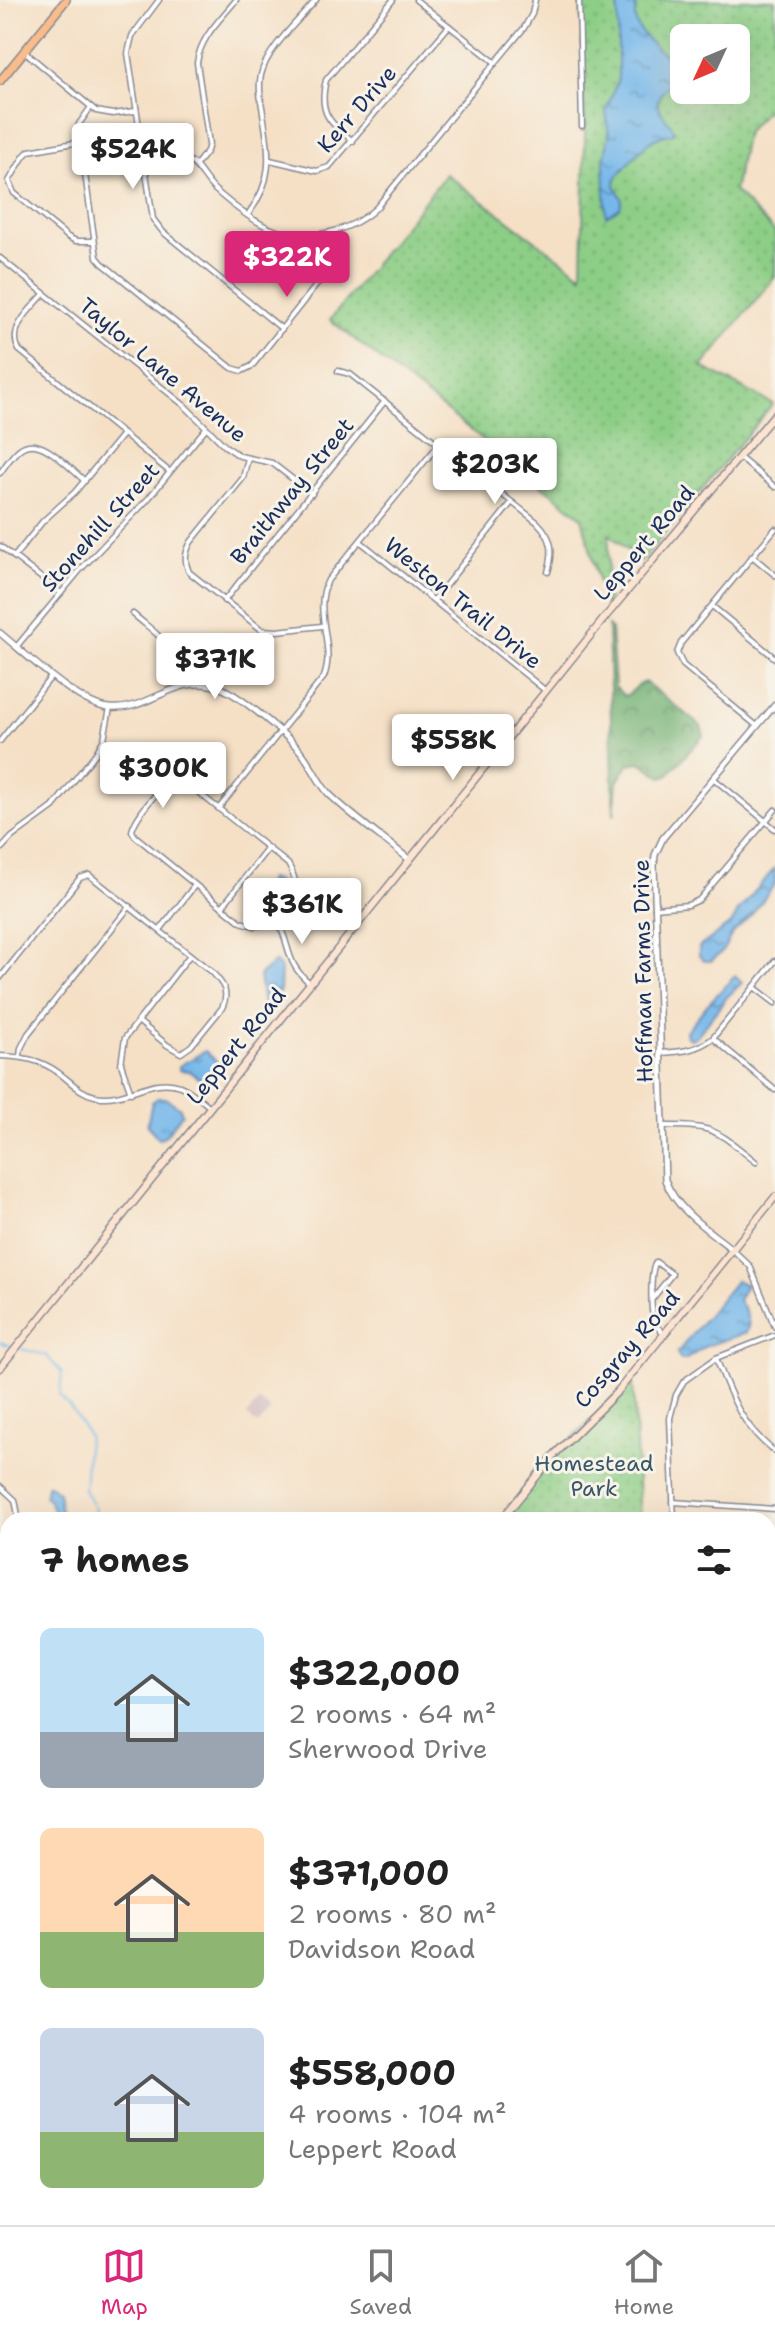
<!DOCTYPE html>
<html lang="en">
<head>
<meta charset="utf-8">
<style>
	:root { --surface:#fff; --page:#f6f6f6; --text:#222; --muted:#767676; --line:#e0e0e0; --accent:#db2777 }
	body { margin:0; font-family:"Shantell Sans",sans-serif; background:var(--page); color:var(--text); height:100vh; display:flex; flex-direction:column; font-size:30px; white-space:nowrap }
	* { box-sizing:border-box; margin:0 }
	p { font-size:26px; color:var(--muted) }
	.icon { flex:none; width:44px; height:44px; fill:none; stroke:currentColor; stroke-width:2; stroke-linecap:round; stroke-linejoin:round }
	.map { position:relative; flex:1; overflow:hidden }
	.details { position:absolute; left:0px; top:1512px; width:776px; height:714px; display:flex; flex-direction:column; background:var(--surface); border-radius:24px 24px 0 0; box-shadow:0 8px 32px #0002 }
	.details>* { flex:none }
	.needle { width:52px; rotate:226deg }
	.buttons { position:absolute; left:670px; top:24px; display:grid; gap:16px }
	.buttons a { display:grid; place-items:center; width:80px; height:80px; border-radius:12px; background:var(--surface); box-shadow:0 8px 32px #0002; font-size:40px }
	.price { position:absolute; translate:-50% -68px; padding:0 18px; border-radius:8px; background:#fff; color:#222; font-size:26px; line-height:52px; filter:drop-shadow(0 2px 4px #0008) }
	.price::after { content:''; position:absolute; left:50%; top:48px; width:24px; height:18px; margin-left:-12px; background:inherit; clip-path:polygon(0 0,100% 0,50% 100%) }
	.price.current { background:var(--accent); color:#fff }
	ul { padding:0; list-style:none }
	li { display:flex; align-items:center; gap:24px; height:200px; padding:0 40px }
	li span { display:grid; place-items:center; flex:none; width:224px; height:160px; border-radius:12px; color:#555 }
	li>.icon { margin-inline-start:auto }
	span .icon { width:96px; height:96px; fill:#fffc; stroke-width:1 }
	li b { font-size:34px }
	h2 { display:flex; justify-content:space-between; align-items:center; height:96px; padding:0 40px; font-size:34px }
	.dock { display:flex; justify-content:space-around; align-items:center; height:112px; border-top:2px solid var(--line); background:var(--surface); font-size:22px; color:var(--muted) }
	.dock a { display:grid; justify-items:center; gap:4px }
	.dock .current { color:var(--accent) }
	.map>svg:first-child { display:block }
	.industrial { fill:#d2bec2 }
	.forest { fill:url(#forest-crowns); stroke:#467068; stroke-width:2 }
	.park { fill:url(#park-dots); stroke:#547e72; stroke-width:2; fill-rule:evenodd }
	.water { fill:url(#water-ripples); stroke:#4873a4; stroke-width:2 }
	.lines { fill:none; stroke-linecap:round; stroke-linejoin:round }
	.stream { stroke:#74b7ea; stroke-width:2 }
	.minor-casing { stroke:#888892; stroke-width:7 }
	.tertiary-casing { stroke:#888892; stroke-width:8 }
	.secondary-casing { stroke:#888892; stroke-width:9 }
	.primary-casing { stroke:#888892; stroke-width:10 }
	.minor { stroke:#fff; stroke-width:4 }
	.tertiary { stroke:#fff; stroke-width:5 }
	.secondary { stroke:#fde4d0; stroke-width:6 }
	.primary { stroke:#f9bc8a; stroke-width:7 }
	.labels { text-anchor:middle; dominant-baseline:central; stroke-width:6; stroke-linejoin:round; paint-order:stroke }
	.street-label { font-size:22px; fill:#1b2f5e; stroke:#f7f3e8 }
	.park-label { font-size:22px; fill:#385768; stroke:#f7f3e8 }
</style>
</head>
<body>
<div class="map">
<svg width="775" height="2225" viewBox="0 0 775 2225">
	<defs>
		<pattern id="forest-crowns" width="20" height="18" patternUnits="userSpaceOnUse" patternTransform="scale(2)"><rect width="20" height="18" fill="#72b173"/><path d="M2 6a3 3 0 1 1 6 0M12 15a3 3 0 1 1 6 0" fill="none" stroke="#5d9062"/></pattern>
		<pattern id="park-dots" width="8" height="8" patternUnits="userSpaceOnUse" patternTransform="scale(2)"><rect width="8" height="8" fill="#8dce86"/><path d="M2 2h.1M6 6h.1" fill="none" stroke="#79b176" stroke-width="1.8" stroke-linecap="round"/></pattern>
		<pattern id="water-ripples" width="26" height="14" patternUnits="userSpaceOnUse" patternTransform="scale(2)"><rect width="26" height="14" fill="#74b7ea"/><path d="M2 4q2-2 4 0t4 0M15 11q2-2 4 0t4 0" fill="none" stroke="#5e95c1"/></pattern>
	</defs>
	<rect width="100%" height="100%" fill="#f7f3e8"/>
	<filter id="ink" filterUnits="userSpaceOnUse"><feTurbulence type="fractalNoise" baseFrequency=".0125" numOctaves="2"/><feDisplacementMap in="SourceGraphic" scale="16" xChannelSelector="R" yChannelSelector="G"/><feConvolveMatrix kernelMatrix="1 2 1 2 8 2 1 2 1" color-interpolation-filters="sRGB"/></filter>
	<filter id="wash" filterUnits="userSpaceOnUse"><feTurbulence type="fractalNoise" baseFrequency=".006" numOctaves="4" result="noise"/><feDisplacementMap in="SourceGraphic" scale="32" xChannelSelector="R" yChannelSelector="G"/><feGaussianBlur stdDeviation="1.8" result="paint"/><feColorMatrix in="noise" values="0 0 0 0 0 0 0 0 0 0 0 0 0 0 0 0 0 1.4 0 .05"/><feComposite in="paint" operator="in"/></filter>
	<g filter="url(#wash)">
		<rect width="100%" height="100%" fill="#f5e0c6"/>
		<path class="industrial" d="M259 1401 271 1410 258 1425 247 1415Z"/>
		<path class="forest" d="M608 626 611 629 615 687 624 696C633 693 636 685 645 682L701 726 704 735 668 775 662 777 640 762 629 764 617 782 614 815Z"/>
		<g class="park">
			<path d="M581 0H775V101L746 132 734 191 775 232V277L702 367 773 404 641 562 609 534 607 615 582 517 330 320 446 174 582 275 585 134ZM684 38H736V90H684Z"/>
			<path d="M633 1384 640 1520H501L548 1462 619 1392Z"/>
		</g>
		<g class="water">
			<path d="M618 0H639C622 31 662 48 679 69 678 84 652 91 659 108 662 115 670 123 674 130L672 134C646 136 633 159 616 178L615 185 622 199 620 208 606 216 604 160 609 137 606 111 618 79Z"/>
			<path d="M775 868V884L753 913 732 934 722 952 711 961H704L699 956V947L732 923 739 910Z"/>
			<path d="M269 879 278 882C282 895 272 907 259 908L252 898 265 891Z"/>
			<path d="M275 962 281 969 280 991 267 1008 263 1004 259 976Z"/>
			<path d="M735 976 742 983 728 996 696 1037 691 1039 687 1037 686 1031 707 1005Z"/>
			<path d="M205 1051 222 1066 208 1080H201L189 1071 179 1070V1066Z"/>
			<path d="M166 1098 180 1108 182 1114 166 1135 159 1139 147 1125 152 1102 158 1098Z"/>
			<path d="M736 1280 746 1285 738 1300C744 1310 753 1322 746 1333L706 1346 685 1360H681L677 1353Z"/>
			<path d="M48 1484 58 1492 62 1520H57L49 1500 44 1496Z"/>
		</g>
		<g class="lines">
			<g class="stream">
				<path d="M0 1342 13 1347"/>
				<path d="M21 1349 46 1355 62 1373 60 1396 73 1411 88 1436 84 1490 95 1508 93 1520"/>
				<path d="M8 1820V1825"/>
				<path d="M17 2225 32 2218"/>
			</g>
		</g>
	</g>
	<g filter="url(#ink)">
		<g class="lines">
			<defs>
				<g id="minor">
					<path d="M159 0 132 36 128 53 153 219 163 232 282 329"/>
					<path d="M416 0 496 63"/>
					<path d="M579 0 582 126"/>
					<path d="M24 51 96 111 113 114 135 111"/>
					<path d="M91 107 79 124V133L97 257 102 263 232 368 242 371 252 366 330 268 334 256 332 232"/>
					<path d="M353 141C329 122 318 113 326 80L393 0"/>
					<path d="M80 142 29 151 24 156 9 181 14 193 68 237 76 241H93"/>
					<path d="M143 158C157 156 172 152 186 159 199 165 204 180 215 190 232 205 256 224 277 231 310 242 352 231 376 208L524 28 532 14 535 0"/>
					<path d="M270 160 317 171 329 167 449 26"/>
					<path d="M196 165 207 151 209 144 197 63C200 37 221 19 236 0"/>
					<path d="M249 213C275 178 269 153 263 113 261 101 258 87 261 75 266 50 299 20 316 0"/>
					<path d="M0 258 185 406 225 446 240 456 272 463 312 494"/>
					<path d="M44 294C31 309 7 328 19 350L170 472"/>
					<path d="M338 371 350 374 537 522C553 538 554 551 548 572"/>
					<path d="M248 458 243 478 191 542C185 553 184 561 189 572L262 630 277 631 322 626"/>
					<path d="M740 458 775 487"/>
					<path d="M0 473C6 465 12 454 21 448 41 434 70 469 85 481"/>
					<path d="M361 542 546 691"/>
					<path d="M0 546 61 593"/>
					<path d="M752 556 775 575"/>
					<path d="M14 557 43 521 75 492 123 434"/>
					<path d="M434 600 512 502"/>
					<path d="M224 601 385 401"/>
					<path d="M712 606 775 658"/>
					<path d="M133 614C166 642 173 642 184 685"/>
					<path d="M17 646 81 569 148 499 206 428"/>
					<path d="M757 726 683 665 677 653 681 643 775 529"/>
					<path d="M0 741 51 677"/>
					<path d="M179 777 288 864C302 888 297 903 278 922L254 926 241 922 135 836 132 831C135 817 165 779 179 777Z"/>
					<path d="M713 778 775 829"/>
					<path d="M219 808 324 677C336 645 312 612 328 580L439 444"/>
					<path d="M0 850 12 837 53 807 96 753 104 739 110 708"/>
					<path d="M222 907 268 848"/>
					<path d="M655 908 688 905 699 900 775 810"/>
					<path d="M278 922C292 949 285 963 310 983"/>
					<path d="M160 930 195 885"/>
					<path d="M0 978 80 878 89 875 212 972C223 984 230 992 222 1008L191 1046 181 1053 167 1045 138 1021"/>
					<path d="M754 987 775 1003"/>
					<path d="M713 1038 775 1090"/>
					<path d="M659 1053C680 1052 696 1051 713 1038L775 961"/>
					<path d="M0 1056C22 1057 40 1059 59 1073 70 1081 80 1093 95 1096 125 1103 151 1075 180 1086 191 1090 201 1100 210 1107"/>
					<path d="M20 1056 21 1048 28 1034 130 906"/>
					<path d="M131 1093 121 1064 125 1038 190 955"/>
					<path d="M664 1126C716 1125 716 1131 756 1162"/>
					<path d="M733 1250 750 1266 775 1327"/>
					<path d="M653 1298 672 1274 656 1262C650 1270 650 1313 655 1323 656 1326 661 1331 663 1333"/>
					<path d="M716 1358C732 1398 740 1424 775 1452"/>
					<path d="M0 1486 15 1500 19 1520"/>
					<path d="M673 1502 775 1509"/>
					<path d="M674 1520 670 1418 676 1395 684 1381 716 1358 775 1335"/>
					<path d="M768 1573H775"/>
					<path d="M0 1614 8 1602"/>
					<path d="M768 1637H775"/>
					<path d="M768 1951 775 1956"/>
					<path d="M774 1999H775"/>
				</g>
				<g id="tertiary">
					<path d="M0 633C26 654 79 706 110 708 150 712 177 671 221 688 241 696 288 736 302 753 312 766 318 782 329 794 354 818 383 838 410 860"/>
					<path d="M733 1250C707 1229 677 1211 665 1180L654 866 655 855 663 838 775 705"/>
					<path d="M286 2218 295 2225"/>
				</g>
				<g id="secondary">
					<path d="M0 1368 607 615 775 414"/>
					<path d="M501 1520 555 1454 618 1391 775 1197"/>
					<path d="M0 1984 8 1990"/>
					<path d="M0 1998 8 2004"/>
					<path d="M0 2096 8 2086"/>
					<path d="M0 2110 8 2101"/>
				</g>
				<path id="primary" d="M0 81 66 0"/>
			</defs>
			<use href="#minor" class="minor-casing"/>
			<use href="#tertiary" class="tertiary-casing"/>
			<use href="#secondary" class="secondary-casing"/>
			<use href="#primary" class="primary-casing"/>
			<use href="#minor" class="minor"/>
			<use href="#tertiary" class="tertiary"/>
			<use href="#secondary" class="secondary"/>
			<use href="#primary" class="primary"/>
		</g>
	</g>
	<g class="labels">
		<g class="street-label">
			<text transform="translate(357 109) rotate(-49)">Kerr Drive</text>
			<text transform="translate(163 370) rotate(40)">Taylor Lane Avenue</text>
			<text transform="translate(292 491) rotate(-51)">Braithway Street</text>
			<text transform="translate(100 527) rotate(-48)">Stonehill Street</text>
			<text transform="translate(644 543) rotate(-50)">Leppert Road</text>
			<text transform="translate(463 603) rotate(39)">Weston Trail Drive</text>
			<text transform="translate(643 971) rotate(-91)">Hoffman Farms Drive</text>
			<text transform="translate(236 1046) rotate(-51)">Leppert Road</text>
			<text transform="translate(627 1349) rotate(-49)">Cosgray Road</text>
		</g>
		<g class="park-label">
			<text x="594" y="1463">Homestead<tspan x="594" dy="25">Park</tspan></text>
		</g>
	</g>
</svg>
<div class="buttons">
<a><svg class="needle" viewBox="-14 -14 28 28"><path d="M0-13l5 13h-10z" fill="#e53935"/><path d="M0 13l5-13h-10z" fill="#767676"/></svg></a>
</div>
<b class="price" style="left:133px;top:191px">$524K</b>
<b class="price current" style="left:287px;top:299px">$322K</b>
<b class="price" style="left:495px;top:506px">$203K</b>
<b class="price" style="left:215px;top:701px">$371K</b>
<b class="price" style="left:453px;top:782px">$558K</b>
<b class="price" style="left:163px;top:810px">$300K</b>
<b class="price" style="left:302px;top:946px">$361K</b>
<section class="details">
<h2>7 homes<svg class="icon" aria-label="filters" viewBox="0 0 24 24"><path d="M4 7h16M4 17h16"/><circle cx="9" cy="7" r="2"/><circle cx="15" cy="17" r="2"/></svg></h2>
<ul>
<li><span style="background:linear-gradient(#bfe0f5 65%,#9aa5b1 0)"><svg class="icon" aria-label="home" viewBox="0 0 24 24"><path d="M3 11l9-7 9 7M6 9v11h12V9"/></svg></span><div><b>$322,000</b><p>2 rooms · 64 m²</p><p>Sherwood Drive</p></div></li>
<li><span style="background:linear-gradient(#ffd9b3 65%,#8fb573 0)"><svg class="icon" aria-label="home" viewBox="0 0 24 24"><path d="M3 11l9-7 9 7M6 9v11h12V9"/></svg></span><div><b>$371,000</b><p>2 rooms · 80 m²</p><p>Davidson Road</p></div></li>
<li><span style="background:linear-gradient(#c9d6e8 65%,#8fb573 0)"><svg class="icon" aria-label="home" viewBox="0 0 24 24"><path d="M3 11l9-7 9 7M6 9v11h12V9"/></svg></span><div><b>$558,000</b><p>4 rooms · 104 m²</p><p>Leppert Road</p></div></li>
</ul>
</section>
</div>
<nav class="dock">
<a class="current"><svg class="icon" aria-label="map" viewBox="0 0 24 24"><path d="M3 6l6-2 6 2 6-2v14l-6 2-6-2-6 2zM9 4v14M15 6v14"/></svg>Map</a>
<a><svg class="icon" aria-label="saved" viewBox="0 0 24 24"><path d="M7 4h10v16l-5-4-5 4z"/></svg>Saved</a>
<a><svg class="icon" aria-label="home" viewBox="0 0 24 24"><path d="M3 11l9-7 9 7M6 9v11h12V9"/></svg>Home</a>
</nav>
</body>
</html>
